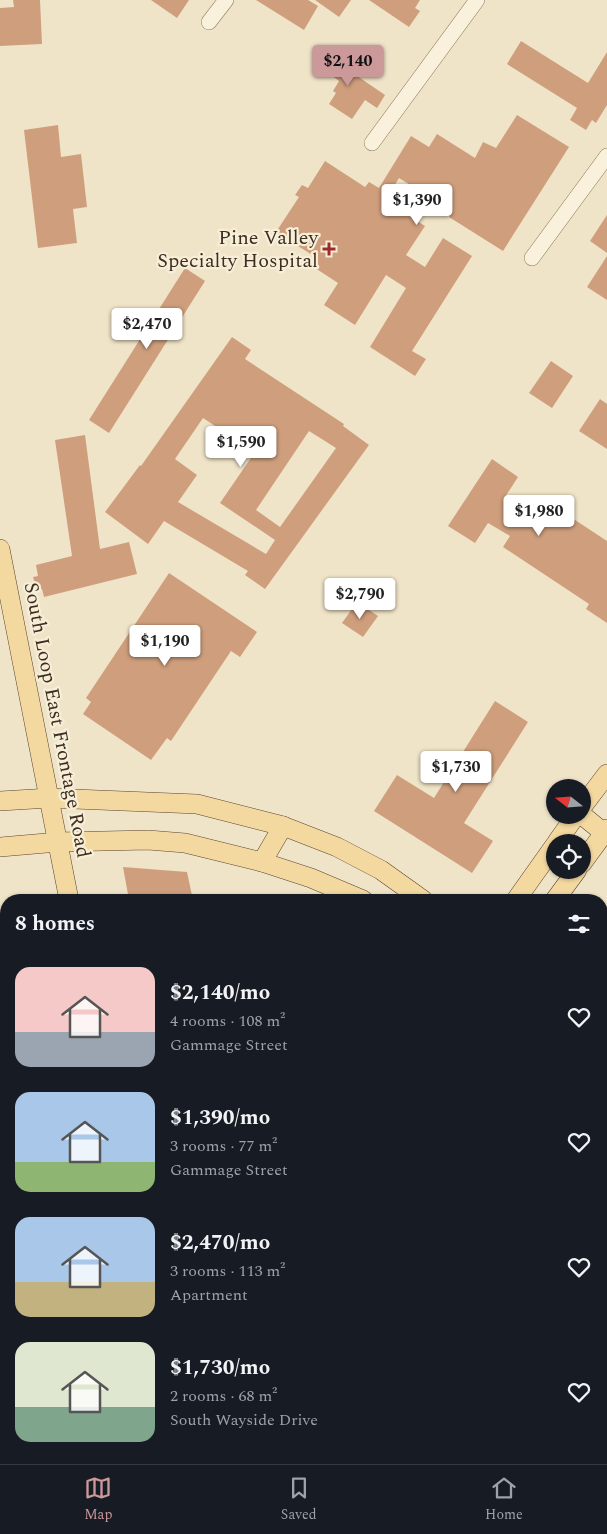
<!DOCTYPE html>
<html lang="en">
<head>
<meta charset="utf-8">
<style>
	:root { --surface:#171b24; --page:#20242c; --text:#f1f3f6; --muted:#9ea1a6; --line:#363941; --accent:#cc999b }
	body { margin:0; font-family:Spectral,serif; background:var(--page); color:var(--text); height:100vh; display:flex; flex-direction:column; font-size:19px; white-space:nowrap }
	* { box-sizing:border-box; margin:0 }
	p { font-size:16px; color:var(--muted) }
	.icon { flex:none; width:28px; height:28px; fill:none; stroke:currentColor; stroke-width:2; stroke-linecap:round; stroke-linejoin:round }
	.map { position:relative; flex:1; overflow:hidden }
	.side { position:absolute; left:0px; top:894px; width:608px; height:571px; display:flex; flex-direction:column; background:var(--surface); border-radius:20px 20px 0 0; box-shadow:0 1px 4px #0004 }
	.side>* { flex:none }
	.needle { width:32px; rotate:287deg }
	.fabs { position:absolute; left:546px; top:779px; display:grid; gap:10px }
	.fabs a { display:grid; place-items:center; width:45px; height:45px; border-radius:50%; background:var(--surface); box-shadow:0 1px 4px #0004; font-size:25px }
	.price { position:absolute; translate:-50% -42px; padding:0 11px; border-radius:5px; background:#fff; color:#222; font-size:16px; line-height:32px; filter:drop-shadow(0 1px 2px #0008) }
	.price::after { content:''; position:absolute; left:50%; top:30px; width:15px; height:11px; margin-left:-8px; background:inherit; clip-path:polygon(0 0,100% 0,50% 100%) }
	.price.selected { background:var(--accent); color:#111 }
	ul { padding:0; list-style:none }
	li { display:flex; align-items:center; gap:15px; height:125px; padding:0 15px }
	li span { display:grid; place-items:center; flex:none; width:140px; height:100px; border-radius:15px; color:#555 }
	li>.icon { margin-inline-start:auto }
	span .icon { width:60px; height:60px; fill:#fffc; stroke-width:1 }
	li b { font-size:21px }
	h2 { display:flex; justify-content:space-between; align-items:center; height:60px; padding:0 15px; font-size:21px }
	.dock { display:flex; justify-content:space-around; align-items:center; height:70px; border-top:1px solid var(--line); background:var(--surface); font-size:14px; color:var(--muted) }
	.dock a { display:grid; justify-items:center; gap:2px }
	.dock .selected { color:var(--accent) }
	.map>svg:first-child { display:block }
	.building { fill:#cf9f7d; fill-rule:evenodd }
	.lines { fill:none; stroke-linecap:round; stroke-linejoin:round }
	.minor-casing { stroke:#8d765c; stroke-width:16 }
	.major-casing { stroke:#5b4430; stroke-width:20 }
	.highway-casing { stroke:#5b4430; stroke-width:24 }
	.minor { stroke:#faf1dc; stroke-width:15 }
	.major { stroke:#f3d9a0; stroke-width:19 }
	.highway { stroke:#e0a458; stroke-width:22 }
	.highway-bridge-casing { stroke:#5b4430; stroke-width:24; stroke-linecap:butt }
	.highway-bridge { stroke:#e0a458; stroke-width:22 }
	.poi-dot { fill:#9e2a2b; stroke:#f7eed8; stroke-width:2 }
	.labels { text-anchor:middle; dominant-baseline:central; stroke-width:4.5; stroke-linejoin:round; paint-order:stroke }
	.poi-label { font-size:20px; fill:#3d2e20; stroke:#f7eed8; text-anchor:end }
	.street-label { font-size:20px; fill:#3d2e20; stroke:#f7eed8 }
</style>
</head>
<body>
<div class="map">
<svg width="607" height="1464" viewBox="0 0 607 1464">
	<rect width="100%" height="100%" fill="#f0e4c8"/>
	<g class="building">
		<path d="M13 0H40L42 44 0 46V8L14 7Z"/>
		<path d="M151 0H189L177 18Z"/>
		<path d="M256 0H308L318 6 304 30Z"/>
		<path d="M315 0H351L339 17Z"/>
		<path d="M369 0H420L415 8 420 11 409 27Z"/>
		<path d="M521 41 588 83 607 52V105L596 123 592 120 586 130 570 120 577 108 507 64Z"/>
		<path d="M321 49 344 67 385 95 377 108 365 100 352 119 329 104 336 93 333 91 339 81 313 61Z"/>
		<path d="M517 115 569 147 503 251 449 217 452 211 399 178 387 198 403 208 401 211 425 226 406 255 425 267 443 238 472 256 412 351 426 359 415 376 370 347 406 288 386 275 355 325 324 305 338 283 312 266 317 258 276 232 299 197 295 195 302 185 308 188 325 161 365 187 369 182 379 188 411 136 429 147 437 134 475 158 483 142 496 148Z"/>
		<path d="M58 125 61 157 81 154 87 207 73 209 77 243 38 248 24 130Z"/>
		<path d="M607 215V253L590 241Z"/>
		<path d="M607 256V300L587 287Z"/>
		<path d="M185 268 205 281 109 433 89 420Z"/>
		<path d="M232 337 251 350 245 359 344 424 343 426 369 445 265 589 245 575 248 571 164 521 148 544 105 512 140 465 141 466ZM203 418 255 452 220 503 275 540 266 554 178 502 197 475 175 459ZM309 431 336 448 280 527 256 510Z"/>
		<path d="M551 361 573 376 552 408 529 393Z"/>
		<path d="M600 399 607 404V449L579 431Z"/>
		<path d="M85 435 100 549 129 542 137 574 44 597 42 589 37 590 33 577 38 576 36 565 72 556 55 440Z"/>
		<path d="M492 459 518 477 505 497 527 510 537 495 607 541V623L586 609 589 604 503 547 510 536 488 523 475 543 448 526Z"/>
		<path d="M169 573 257 632 240 657 231 651 171 741 167 738 151 760 83 714 91 702 86 698Z"/>
		<path d="M357 602 378 616 363 637 342 623Z"/>
		<path d="M495 701 528 722 464 823 493 841 472 873 374 811 397 775 434 798Z"/>
		<path d="M123 867 187 872 193 900H129Z"/>
	</g>
	<g class="lines">
		<defs>
			<g id="minor">
				<path d="M209 22 226 0"/>
				<path d="M372 143 477 0"/>
				<path d="M532 258 607 156"/>
				<path d="M601 1123 607 1115"/>
				<path d="M352 1464 356 1459"/>
			</g>
			<g id="major">
				<path d="M0 549 69 900"/>
				<path d="M0 801 50 798 197 804 283 826 337 847 381 870 423 900"/>
				<path d="M582 807 607 774"/>
				<path d="M582 815 604 833"/>
				<path d="M557 842 576 815"/>
				<path d="M0 847 58 842 148 840 185 843 262 862 311 878 363 900"/>
				<path d="M262 862 283 826"/>
				<path d="M582 863 607 829"/>
				<path d="M516 900 555 845"/>
				<path d="M555 900 577 870"/>
				<path d="M601 1021 607 1025"/>
				<path d="M601 1058 607 1062"/>
				<path d="M173 1459 175 1464"/>
				<path d="M132 1464 136 1459"/>
			</g>
			<g id="highway">
				<path d="M0 945 6 978"/>
				<path d="M0 1146 6 1180"/>
				<path d="M58 1459 59 1464"/>
			</g>
		</defs>
		<use href="#minor" class="minor-casing"/>
		<use href="#major" class="major-casing"/>
		<use href="#highway" class="highway-casing"/>
		<use href="#minor" class="minor"/>
		<use href="#major" class="major"/>
		<use href="#highway" class="highway"/>
		<defs>
			<path id="highway-bridge" d="M98 1459 99 1464"/>
		</defs>
		<use href="#highway-bridge" class="highway-bridge-casing"/>
		<use href="#highway-bridge" class="highway-bridge"/>
	</g>
	<path class="poi-dot" d="M326.5 241.5h5v5h5v5h-5v5h-5v-5h-5v-5h5z"/>
	<g class="labels">
		<g class="poi-label">
			<text x="318" y="238">Pine Valley<tspan x="318" dy="23">Specialty Hospital</tspan></text>
		</g>
		<g class="street-label">
			<text transform="translate(57 720) rotate(79)">South Loop East Frontage Road</text>
		</g>
	</g>
</svg>
<div class="fabs">
<a><svg class="needle" viewBox="-14 -14 28 28"><path d="M0-13l5 13h-10z" fill="#e53935"/><path d="M0 13l5-13h-10z" fill="#9ea1a6"/></svg></a>
<a><svg class="icon" aria-label="locate" viewBox="0 0 24 24"><circle cx="12" cy="12" r="6"/><path d="M12 2v4M12 18v4M2 12h4M18 12h4"/></svg></a>
</div>
<b class="price selected" style="left:348px;top:87px">$2,140</b>
<b class="price" style="left:417px;top:226px">$1,390</b>
<b class="price" style="left:147px;top:350px">$2,470</b>
<b class="price" style="left:241px;top:468px">$1,590</b>
<b class="price" style="left:539px;top:537px">$1,980</b>
<b class="price" style="left:360px;top:620px">$2,790</b>
<b class="price" style="left:165px;top:667px">$1,190</b>
<b class="price" style="left:456px;top:793px">$1,730</b>
<section class="side">
<h2>8 homes<svg class="icon" aria-label="filters" viewBox="0 0 24 24"><path d="M4 7h16M4 17h16"/><circle cx="9" cy="7" r="2"/><circle cx="15" cy="17" r="2"/></svg></h2>
<ul>
<li><span style="background:linear-gradient(#f6c9c9 65%,#9aa5b1 0)"><svg class="icon" aria-label="home" viewBox="0 0 24 24"><path d="M3 11l9-7 9 7M6 9v11h12V9"/></svg></span><div><b>$2,140/mo</b><p>4 rooms · 108 m²</p><p>Gammage Street</p></div><svg class="icon" aria-label="heart" viewBox="0 0 24 24"><path d="M12 20l-8-8c-3-5 5-10 8-4 3-6 11-1 8 4z"/></svg></li>
<li><span style="background:linear-gradient(#a9c7e8 70%,#8fb573 0)"><svg class="icon" aria-label="home" viewBox="0 0 24 24"><path d="M3 11l9-7 9 7M6 9v11h12V9"/></svg></span><div><b>$1,390/mo</b><p>3 rooms · 77 m²</p><p>Gammage Street</p></div><svg class="icon" aria-label="heart" viewBox="0 0 24 24"><path d="M12 20l-8-8c-3-5 5-10 8-4 3-6 11-1 8 4z"/></svg></li>
<li><span style="background:linear-gradient(#a9c7e8 65%,#c2b280 0)"><svg class="icon" aria-label="home" viewBox="0 0 24 24"><path d="M3 11l9-7 9 7M6 9v11h12V9"/></svg></span><div><b>$2,470/mo</b><p>3 rooms · 113 m²</p><p>Apartment</p></div><svg class="icon" aria-label="heart" viewBox="0 0 24 24"><path d="M12 20l-8-8c-3-5 5-10 8-4 3-6 11-1 8 4z"/></svg></li>
<li><span style="background:linear-gradient(#dfe7d0 65%,#7fa58c 0)"><svg class="icon" aria-label="home" viewBox="0 0 24 24"><path d="M3 11l9-7 9 7M6 9v11h12V9"/></svg></span><div><b>$1,730/mo</b><p>2 rooms · 68 m²</p><p>South Wayside Drive</p></div><svg class="icon" aria-label="heart" viewBox="0 0 24 24"><path d="M12 20l-8-8c-3-5 5-10 8-4 3-6 11-1 8 4z"/></svg></li>
</ul>
</section>
</div>
<nav class="dock">
<a class="selected"><svg class="icon" aria-label="map" viewBox="0 0 24 24"><path d="M3 6l6-2 6 2 6-2v14l-6 2-6-2-6 2zM9 4v14M15 6v14"/></svg>Map</a>
<a><svg class="icon" aria-label="saved" viewBox="0 0 24 24"><path d="M7 4h10v16l-5-4-5 4z"/></svg>Saved</a>
<a><svg class="icon" aria-label="home" viewBox="0 0 24 24"><path d="M3 11l9-7 9 7M6 9v11h12V9"/></svg>Home</a>
</nav>
</body>
</html>
